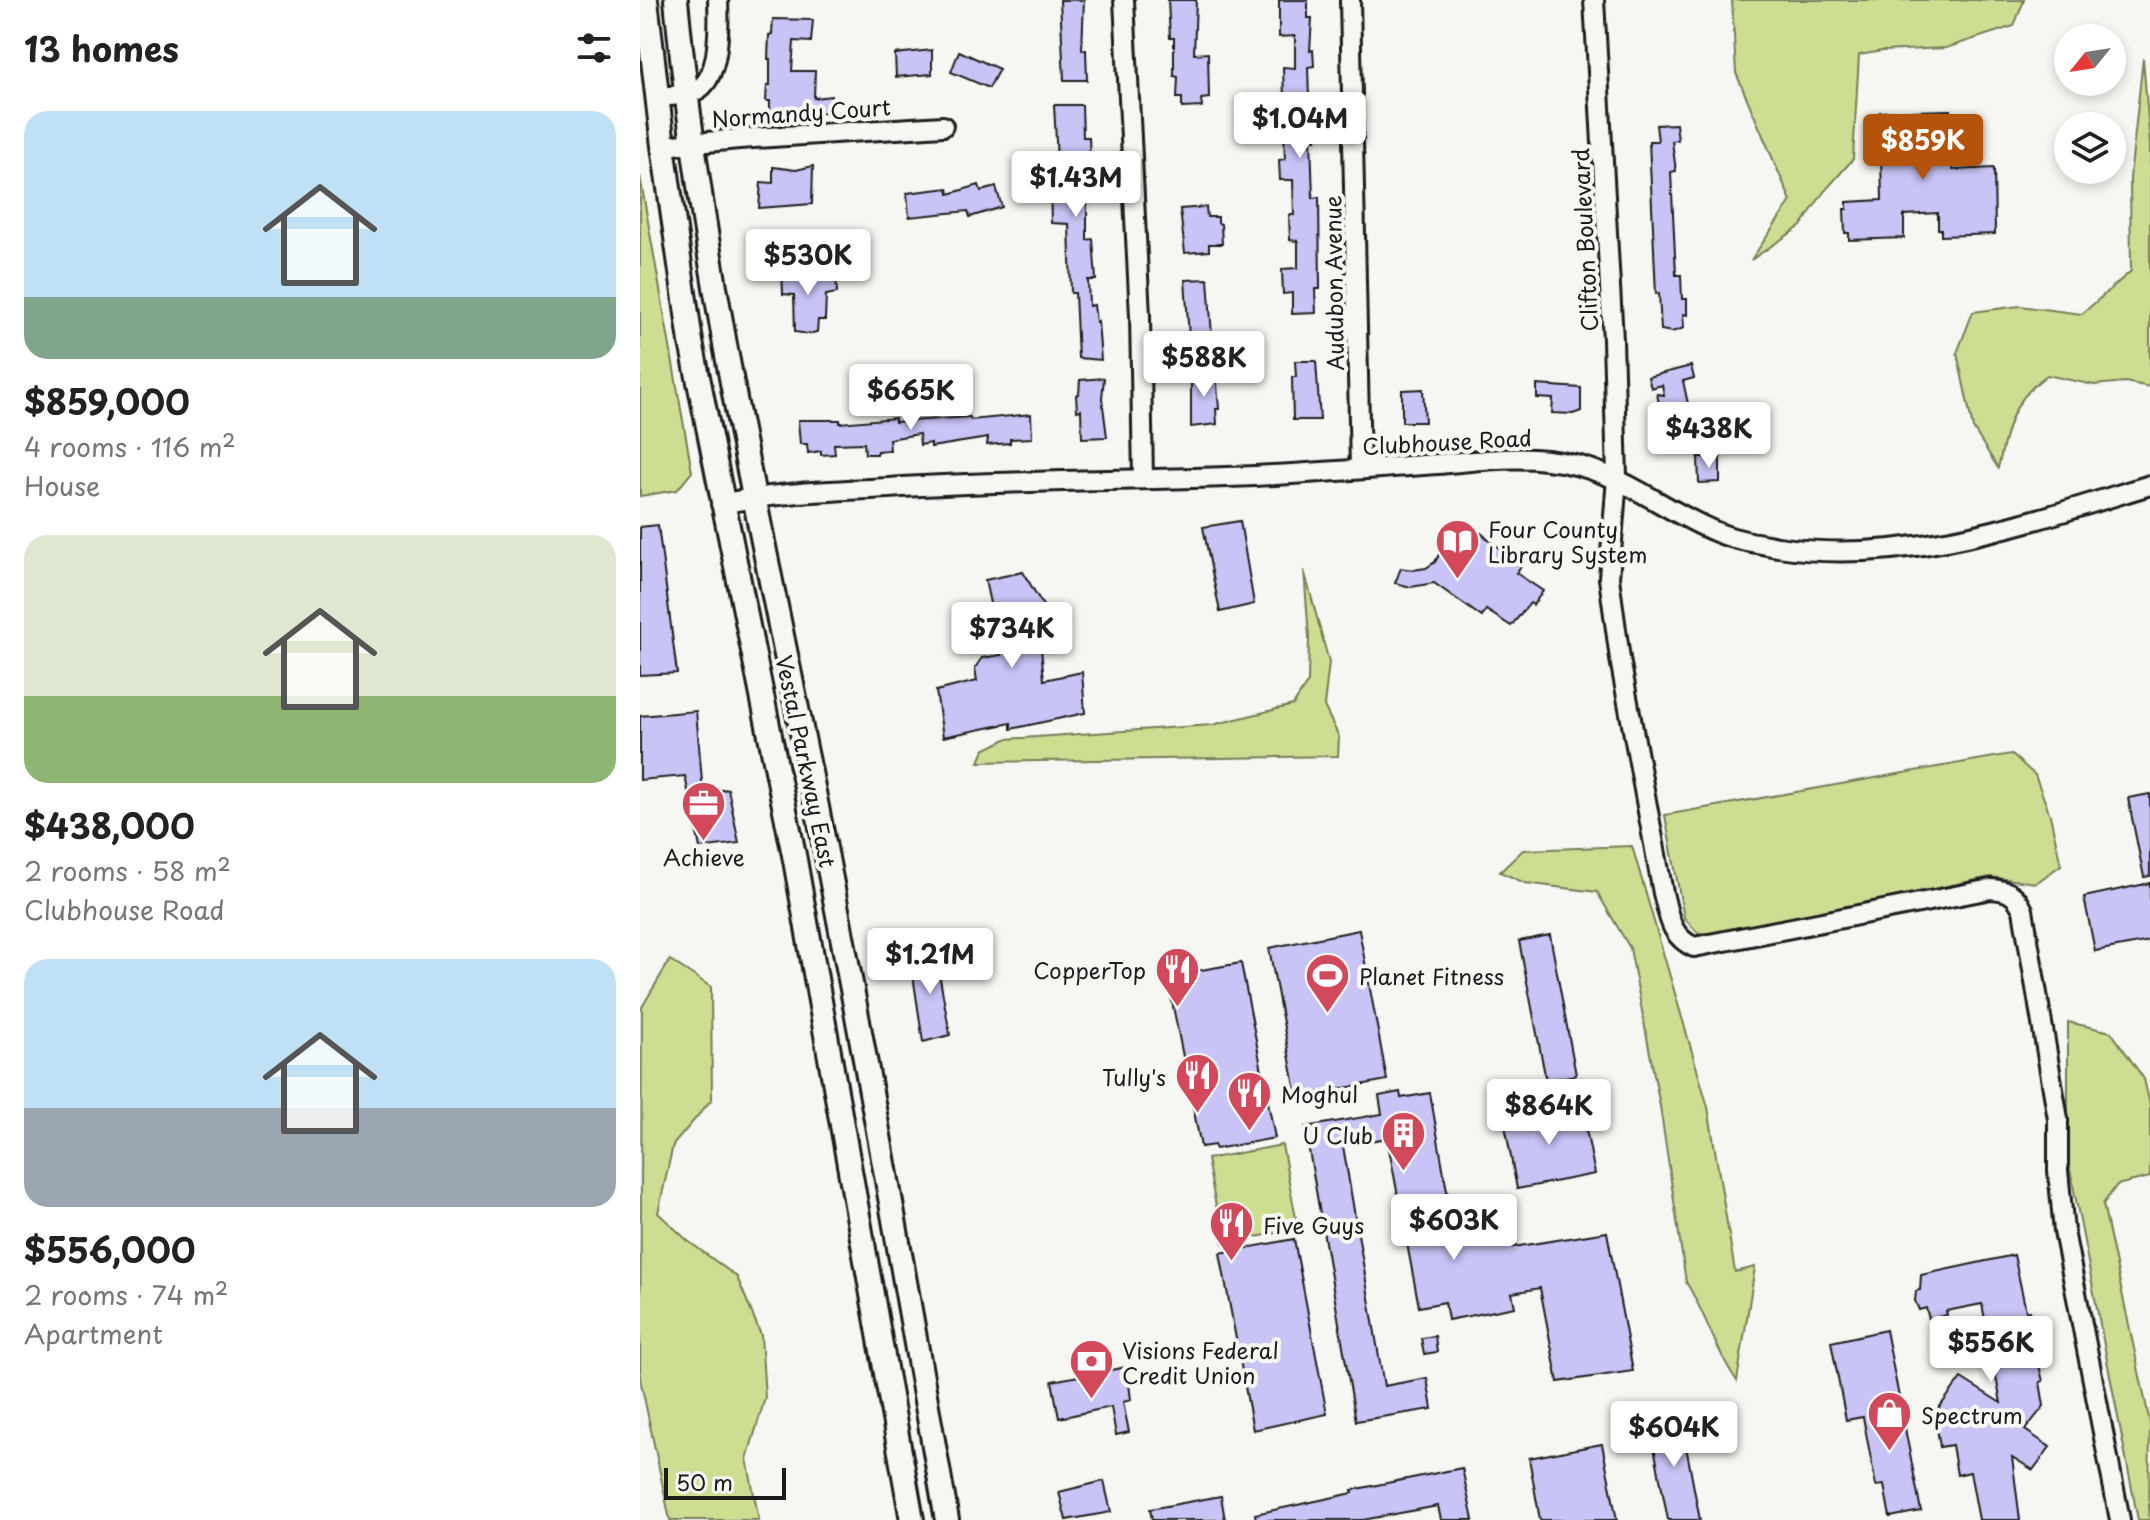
<!DOCTYPE html>
<html lang="en">
<head>
<meta charset="utf-8">
<style>
	:root { --surface:#fff; --page:#f6f6f6; --text:#222; --muted:#767676; --accent:#b45309 }
	body { margin:0; font-family:"Playpen Sans",sans-serif; background:var(--page); color:var(--text); height:100vh; display:flex; flex-direction:column; font-size:30px; white-space:nowrap }
	* { box-sizing:border-box; margin:0 }
	p { font-size:26px; color:var(--muted) }
	.icon { flex:none; width:44px; height:44px; fill:none; stroke:currentColor; stroke-width:2; stroke-linecap:round; stroke-linejoin:round }
	.map { position:relative; flex:1; overflow:hidden }
	.panel { display:flex; flex-direction:column; background:var(--surface); width:640px }
	.panel>* { flex:none }
	.needle { width:52px; rotate:240deg }
	.controls { position:absolute; left:1414px; top:24px; display:grid; gap:16px }
	.controls a { display:grid; place-items:center; width:72px; height:72px; border-radius:50%; background:var(--surface); box-shadow:0 4px 12px #0003; font-size:40px }
	.scale { position:absolute; left:24px; bottom:20px; width:122px; box-sizing:border-box; padding-left:8px; border:4px solid #1c1c1c; border-top:0; font-size:22px; line-height:28px; white-space:nowrap; color:#1c1c1c; -webkit-text-stroke:6px #f6f6f2; paint-order:stroke }
	.price { position:absolute; translate:-50% -68px; padding:0 18px; border-radius:8px; background:#fff; color:#222; font-size:26px; line-height:52px; filter:drop-shadow(0 2px 4px #0008) }
	.price::after { content:''; position:absolute; left:50%; top:48px; width:24px; height:18px; margin-left:-12px; background:inherit; clip-path:polygon(0 0,100% 0,50% 100%) }
	.price.active { background:var(--accent); color:#fff }
	ul { padding:0; list-style:none }
	li { display:grid; align-content:center; gap:16px; height:424px; padding:0 24px }
	li span { display:grid; place-items:center; height:248px; border-radius:24px; color:#555 }
	li>.icon { margin-inline-start:auto }
	span .icon { width:144px; height:144px; fill:#fffc; stroke-width:1 }
	li b { font-size:34px }
	h2 { display:flex; justify-content:space-between; align-items:center; height:96px; padding:0 24px; font-size:34px }
	main { display:flex; flex:1; min-height:0 }
	.map>svg:first-child { display:block }
	.green { fill:#cdde92; stroke:#747d57; stroke-width:2 }
	.building { fill:#c8c4f6; stroke:#1c1c1c; stroke-width:2 }
	.lines { fill:none; stroke-linecap:round; stroke-linejoin:round }
	.minor-casing { stroke:#1c1c1c; stroke-width:24 }
	.major-casing { stroke:#1c1c1c; stroke-width:28 }
	.minor { stroke:#f6f6f2; stroke-width:18 }
	.major { stroke:#f6f6f2; stroke-width:22 }
	.labels { text-anchor:middle; dominant-baseline:central; stroke-width:8; stroke-linejoin:round; paint-order:stroke }
	.street-label { font-size:22px; fill:#1c1c1c; stroke:#f6f6f2 }
	.poi-label { font-size:22px; fill:#1c1c1c; stroke:#f6f6f2; text-anchor:start }
</style>
</head>
<body>
<main>
<section class="panel">
<h2>13 homes<svg class="icon" aria-label="filters" viewBox="0 0 24 24"><path d="M4 7h16M4 17h16"/><circle cx="9" cy="7" r="2"/><circle cx="15" cy="17" r="2"/></svg></h2>
<ul>
<li><span style="background:linear-gradient(#bfe0f5 75%,#7fa58c 0)"><svg class="icon" aria-label="home" viewBox="0 0 24 24"><path d="M3 11l9-7 9 7M6 9v11h12V9"/></svg></span><div><b>$859,000</b><p>4 rooms · 116 m²</p><p>House</p></div></li>
<li><span style="background:linear-gradient(#dfe7d0 65%,#8fb573 0)"><svg class="icon" aria-label="home" viewBox="0 0 24 24"><path d="M3 11l9-7 9 7M6 9v11h12V9"/></svg></span><div><b>$438,000</b><p>2 rooms · 58 m²</p><p>Clubhouse Road</p></div></li>
<li><span style="background:linear-gradient(#bfe0f5 60%,#9aa5b1 0)"><svg class="icon" aria-label="home" viewBox="0 0 24 24"><path d="M3 11l9-7 9 7M6 9v11h12V9"/></svg></span><div><b>$556,000</b><p>2 rooms · 74 m²</p><p>Apartment</p></div></li>
</ul>
</section>
<div class="map">
<svg width="1510" height="1520" viewBox="0 0 1510 1520">
	<rect width="100%" height="100%" fill="#f6f6f2"/>
	<filter id="ink" filterUnits="userSpaceOnUse"><feTurbulence type="fractalNoise" baseFrequency=".0125" numOctaves="2"/><feDisplacementMap in="SourceGraphic" scale="16" xChannelSelector="R" yChannelSelector="G"/><feConvolveMatrix kernelMatrix="1 2 1 2 8 2 1 2 1" color-interpolation-filters="sRGB"/></filter>
	<g filter="url(#ink)">
		<g class="green">
			<path d="M1092 0H1384L1374 26 1306 48 1242 51 1219 55 1213 159 1183 193 1161 226 1111 260 1151 201 1096 73Z"/>
			<path d="M1503 58 1510 145V387L1485 382 1454 385 1407 375C1370 402 1368 427 1358 468L1333 428 1317 353 1333 312 1380 306 1442 314 1491 271 1490 178Z"/>
			<path d="M0 176 52 472 37 490 0 496Z"/>
			<path d="M664 570 689 662 684 706 699 737 698 756 339 762 344 750 366 739 572 725 653 705 668 682 669 637Z"/>
			<path d="M1371 754 1395 775 1410 815 1421 865 1396 883 1350 877 1083 933H1058L1044 918 1025 815Z"/>
			<path d="M992 846 1068 1107 1095 1272 1115 1267 1097 1381C1075 1350 1066 1314 1046 1282L1020 1106 990 948 957 892 885 883 860 872 883 850Z"/>
			<path d="M30 960 71 987 72 1099 33 1145 18 1213 48 1241 97 1277 121 1335 125 1398 107 1459 119 1520H30L0 1378 2 1007Z"/>
			<path d="M1428 1022 1471 1032 1504 1079 1510 1105V1177L1477 1185 1463 1204 1510 1423 1509 1520H1498L1428 1159Z"/>
			<path d="M642 1145 658 1229 583 1243 567 1159Z"/>
		</g>
		<g class="building">
			<path d="M420 0H444L442 50H446L447 80H424Z"/>
			<path d="M528 0H556L554 54 568 53 569 98 561 99 562 107 542 108V98H537L538 77 534 76V38H530Z"/>
			<path d="M639 0H668V18H672L670 51 673 50 674 66 668 67 669 99H667L668 124H676V140H671L673 198 679 197 680 289H675L676 313 652 314V293L643 294 642 269 658 268V241L650 240 649 215H654L653 180H640L639 160 645 159 643 110H640V98H644L643 67 655 68V36L639 37Z"/>
			<path d="M133 19 173 20 171 42 154 41 152 71H175L174 98 191 96 193 113 130 111V101H126L127 85H130V59H128L129 35 132 34Z"/>
			<path d="M292 50V74L256 77 255 54Z"/>
			<path d="M319 51 359 69 349 88 311 72Z"/>
			<path d="M414 105H442L443 137H449L451 189V201L447 202V240L453 239 456 280H448L449 306 454 305 456 322 458 321 461 360 438 358 435 293H431L429 224 411 223 410 179 418 178Z"/>
			<path d="M1310 110 1313 170 1354 168 1355 234 1301 236V229H1298V213L1264 215V238L1209 240V233H1205L1204 209H1207V202L1242 200 1240 112Z"/>
			<path d="M1036 124 1038 140 1032 141 1036 171 1031 172 1036 275H1041L1042 299H1047V315L1043 314 1044 328 1032 332 1021 330 1019 293 1016 294 1009 141H1018L1016 125Z"/>
			<path d="M173 166 172 204 119 208 121 182 133 183V167L156 170Z"/>
			<path d="M339 185 341 191 356 187 362 207 330 217 328 211 269 217 267 193 308 188 309 194Z"/>
			<path d="M566 207 567 217H578V223L581 224 582 244H569V251L545 253 540 209Z"/>
			<path d="M161 265 162 276 196 273 197 293 186 295 185 320H178L177 332 168 334 155 332 154 295 143 294 142 267Z"/>
			<path d="M568 279 572 336 549 337 545 280Z"/>
			<path d="M655 361H676L680 420H653L652 377H656Z"/>
			<path d="M1051 366 1054 378 1043 381 1055 436 1036 440 1032 425 1024 427 1017 394 1024 395 1022 385 1011 388 1008 377Z"/>
			<path d="M576 372 579 409H576L577 424 551 427V374Z"/>
			<path d="M464 378 462 398 467 437 442 438 441 410 437 411 436 395 439 394 440 380Z"/>
			<path d="M897 385 941 388V411L933 414 912 413 913 399 897 398Z"/>
			<path d="M783 389 785 422H762V390Z"/>
			<path d="M391 414 392 438 370 439V443L347 445 348 438 291 447V443L280 445 279 434 249 439 250 450 237 451V454H225L224 443 194 444 195 454 181 455V451L168 453 167 444H160L158 420H200V423L255 418V422L330 417 331 420Z"/>
			<path d="M1058 457H1080V482L1059 483Z"/>
			<path d="M600 521 614 604 580 612 563 527Z"/>
			<path d="M18 525 37 673 0 675V527Z"/>
			<path d="M841 533 881 566 876 573 903 591 893 605 890 603 871 626 846 610 842 617 794 583 771 587 755 583 761 568 773 570 786 568 795 562 802 549 812 551 824 559Z"/>
			<path d="M383 572 408 614 401 648 404 680 442 672 445 713 371 729V723L303 737 296 691 337 681 335 668 342 658 361 655 345 580Z"/>
			<path d="M56 711 63 793 88 789 99 843 60 848 45 776 0 780V716Z"/>
			<path d="M1510 794V876L1504 877 1488 798Z"/>
			<path d="M1510 883V941L1455 951 1444 897Z"/>
			<path d="M719 930 747 1080 657 1097 629 948Z"/>
			<path d="M910 935 936 1075 906 1080 879 941Z"/>
			<path d="M295 950 310 1035 283 1042 270 955Z"/>
			<path d="M601 963 635 1138 576 1149 574 1145 561 1147 527 976Z"/>
			<path d="M760 1092 761 1098 790 1093 816 1243 871 1235 873 1247 967 1232 993 1371 918 1382 900 1288 872 1293 875 1307 808 1320 805 1302 779 1307 747 1138 703 1146 744 1386 787 1378 792 1409 716 1421 665 1127 742 1114 739 1096Z"/>
			<path d="M941 1105 955 1174 877 1189 864 1120Z"/>
			<path d="M654 1239 687 1414 613 1430 580 1253Z"/>
			<path d="M1374 1255 1386 1311H1390L1393 1329 1390 1330 1403 1381 1400 1382 1404 1406 1385 1430 1410 1447 1393 1470 1372 1457 1380 1520H1339L1330 1472 1317 1475 1312 1445 1300 1447 1296 1422 1301 1415 1296 1412 1321 1378 1361 1403 1342 1304 1306 1311 1307 1315 1289 1319 1286 1308 1279 1310 1275 1301 1276 1291 1280 1290 1281 1275Z"/>
			<path d="M1246 1330 1281 1511 1250 1517 1244 1485 1236 1486 1223 1417 1206 1420 1191 1342Z"/>
			<path d="M795 1336 797 1352 784 1354 781 1338Z"/>
			<path d="M487 1367 491 1400 483 1402 489 1432 476 1435 471 1407 419 1418 412 1381Z"/>
			<path d="M1040 1415 1060 1520H1028L1009 1421Z"/>
			<path d="M962 1444 977 1520H900L889 1458Z"/>
			<path d="M822 1468 833 1520H801L798 1506 723 1520H616L615 1514 713 1493 712 1490Z"/>
			<path d="M464 1481 471 1512 426 1520 419 1492Z"/>
			<path d="M581 1496 585 1520H512L510 1509Z"/>
		</g>
		<g class="lines">
			<defs>
				<g id="minor">
					<path d="M484 0 500 316 503 478"/>
					<path d="M710 0 720 469"/>
					<path d="M954 0 973 340 977 478 969 578 980 659 1023 893C1029 916 1030 936 1054 947L1351 889C1369 890 1376 895 1383 910L1418 1119V1171L1424 1231 1480 1520"/>
					<path d="M17 97C29 96 44 96 55 91 81 80 79 23 78 0"/>
					<path d="M23 146 99 139 303 126"/>
					<path d="M81 504C136 492 193 491 249 488 371 480 493 481 615 476 676 473 737 468 798 464 834 461 871 456 907 460 977 467 1013 505 1074 531 1094 540 1116 543 1138 547 1266 566 1389 522 1510 485"/>
				</g>
				<g id="major">
					<path d="M6 0 23 146 51 342 155 860 272 1520"/>
					<path d="M36 0C61 260 118 516 170 772 220 1021 263 1270 307 1520"/>
				</g>
			</defs>
			<use href="#minor" class="minor-casing"/>
			<use href="#major" class="major-casing"/>
			<use href="#minor" class="minor"/>
			<use href="#major" class="major"/>
		</g>
	</g>
	<defs>
		<symbol id="library-pin" viewBox="-11 -11 22 30"><path d="M0 17L-7.5 6A9.5 9.5 0 1 1 7.5 6Z" fill="#d1495b" stroke="#f6f6f2"/><path d="M-6-4Q-3-5.5-.7-3.5V5Q-3 3-6 4ZM6-4Q3-5.5 .7-3.5V5Q3 3 6 4Z" fill="#fff"/></symbol>
		<symbol id="office-pin" viewBox="-11 -11 22 30"><path d="M0 17L-7.5 6A9.5 9.5 0 1 1 7.5 6Z" fill="#d1495b" stroke="#f6f6f2"/><path d="M-6-3h4V-5.5h4V-3h4V5H-6ZM-1-4.5V-3h2v-1.5ZM-6 0V1H6V0Z" fill="#fff"/></symbol>
		<symbol id="restaurant-pin" viewBox="-11 -11 22 30"><path d="M0 17L-7.5 6A9.5 9.5 0 1 1 7.5 6Z" fill="#d1495b" stroke="#f6f6f2"/><path d="M-5-6h1v4h1v-4h1v4h1v-4h1v5L-1.5 .5V6h-2V.5L-5-1ZM5-6V6H3V1.5H1.5Q1.5-4 5-6Z" fill="#fff"/></symbol>
		<symbol id="stadium-pin" viewBox="-11 -11 22 30"><path d="M0 17L-7.5 6A9.5 9.5 0 1 1 7.5 6Z" fill="#d1495b" stroke="#f6f6f2"/><path d="M0-5a6.5 5 0 1 0 0 10a6.5 5 0 1 0 0-10ZM-3.5-1.8h7v3.6h-7Z" fill="#fff"/></symbol>
		<symbol id="building-pin" viewBox="-11 -11 22 30"><path d="M0 17L-7.5 6A9.5 9.5 0 1 1 7.5 6Z" fill="#d1495b" stroke="#f6f6f2"/><path d="M-4-6H4V6H1V3H-1V6H-4ZM-2.5-4.3h1.7v1.8h-1.7ZM.8-4.3h1.7v1.8H.8ZM-2.5-1h1.7V.8h-1.7ZM.8-1h1.7V.8H.8Z" fill="#fff"/></symbol>
		<symbol id="bank-pin" viewBox="-11 -11 22 30"><path d="M0 17L-7.5 6A9.5 9.5 0 1 1 7.5 6Z" fill="#d1495b" stroke="#f6f6f2"/><path d="M-6-4H6V4H-6ZM0-2.3a2.3 2.3 0 1 0 0 4.6a2.3 2.3 0 1 0 0-4.6Z" fill="#fff"/></symbol>
		<symbol id="shop-pin" viewBox="-11 -11 22 30"><path d="M0 17L-7.5 6A9.5 9.5 0 1 1 7.5 6Z" fill="#d1495b" stroke="#f6f6f2"/><path d="M-5-2.5h2.3a2.7 3.5 0 0 1 5.4 0H5L5.5 6h-11ZM-1.5-2.5h3a1.5 2.3 0 0 0-3 0Z" fill="#fff"/></symbol>
	</defs>
	<g fill-rule="evenodd">
		<use href="#library-pin" x="792" y="516" width="51" height="69"/>
		<use href="#office-pin" x="38" y="778" width="51" height="69"/>
		<use href="#restaurant-pin" x="512" y="944" width="51" height="69"/>
		<use href="#stadium-pin" x="662" y="950" width="51" height="69"/>
		<use href="#restaurant-pin" x="532" y="1050" width="51" height="69"/>
		<use href="#restaurant-pin" x="584" y="1068" width="51" height="69"/>
		<use href="#building-pin" x="738" y="1108" width="51" height="69"/>
		<use href="#restaurant-pin" x="566" y="1198" width="51" height="69"/>
		<use href="#bank-pin" x="426" y="1336" width="51" height="69"/>
		<use href="#shop-pin" x="1224" y="1388" width="51" height="69"/>
	</g>
	<g class="labels">
		<g class="street-label">
			<text transform="translate(161 112) rotate(-4)">Normandy Court</text>
			<text transform="translate(944 240) rotate(-93)">Clifton Boulevard</text>
			<text transform="translate(693 283) rotate(-91)">Audubon Avenue</text>
			<text transform="translate(807 441) rotate(-3)">Clubhouse Road</text>
			<text transform="translate(167 761) rotate(78)">Vestal Parkway East</text>
		</g>
		<g class="poi-label">
			<text x="848" y="528">Four County<tspan x="848" dy="25">Library System</tspan></text>
			<text x="64" y="856" text-anchor="middle">Achieve</text>
			<text x="506" y="969" text-anchor="end">CopperTop</text>
			<text x="719" y="975">Planet Fitness</text>
			<text x="526" y="1076" text-anchor="end">Tully's</text>
			<text x="641" y="1093">Moghul</text>
			<text x="733" y="1134" text-anchor="end">U Club</text>
			<text x="623" y="1224">Five Guys</text>
			<text x="482" y="1349">Visions Federal<tspan x="482" dy="25">Credit Union</tspan></text>
			<text x="1281" y="1414">Spectrum</text>
		</g>
	</g>
</svg>
<div class="controls">
<a><svg class="needle" viewBox="-14 -14 28 28"><path d="M0-13l5 13h-10z" fill="#e53935"/><path d="M0 13l5-13h-10z" fill="#767676"/></svg></a>
<a><svg class="icon" aria-label="layers" viewBox="0 0 24 24"><path d="M12 4l9 5-9 5-9-5zM3 14l9 5 9-5"/></svg></a>
</div>
<div class="scale">50 m</div>
<b class="price" style="left:660px;top:160px">$1.04M</b>
<b class="price active" style="left:1283px;top:182px">$859K</b>
<b class="price" style="left:436px;top:219px">$1.43M</b>
<b class="price" style="left:168px;top:297px">$530K</b>
<b class="price" style="left:564px;top:399px">$588K</b>
<b class="price" style="left:271px;top:432px">$665K</b>
<b class="price" style="left:1069px;top:470px">$438K</b>
<b class="price" style="left:372px;top:670px">$734K</b>
<b class="price" style="left:290px;top:996px">$1.21M</b>
<b class="price" style="left:909px;top:1147px">$864K</b>
<b class="price" style="left:814px;top:1262px">$603K</b>
<b class="price" style="left:1351px;top:1384px">$556K</b>
<b class="price" style="left:1034px;top:1469px">$604K</b>
</div>
</main>
</body>
</html>
